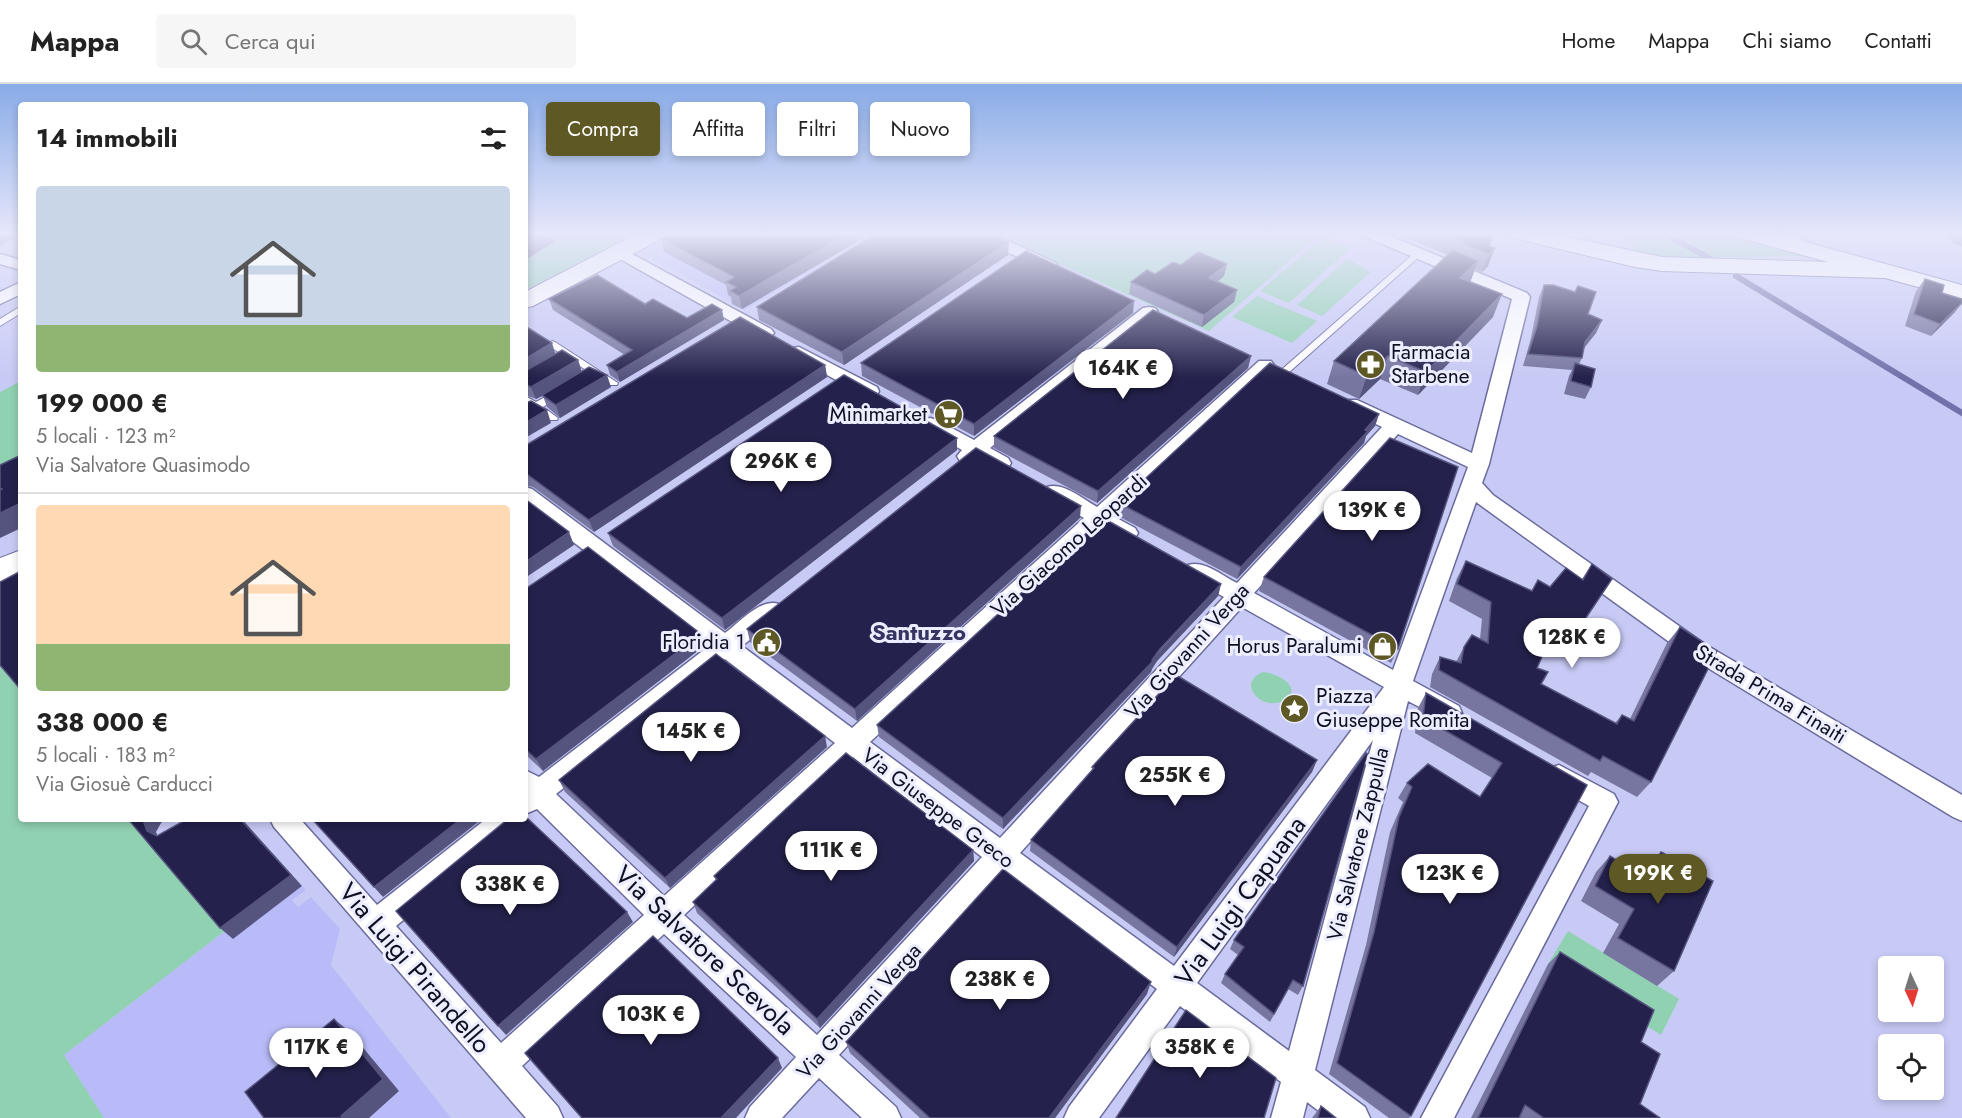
<!DOCTYPE html>
<html lang="it">
<head>
<meta charset="utf-8">
<style>
	:root { --surface:#fff; --page:#f6f6f6; --text:#222; --muted:#767676; --line:#e0e0e0; --accent:#5e5824 }
	body { margin:0; font-family:Jost,sans-serif; background:var(--page); color:var(--text); height:100vh; display:flex; flex-direction:column; font-size:22px; white-space:nowrap }
	* { box-sizing:border-box; margin:0 }
	p { font-size:20px; color:var(--muted) }
	.icon { flex:none; width:33px; height:33px; fill:none; stroke:currentColor; stroke-width:2; stroke-linecap:round; stroke-linejoin:round }
	.map { position:relative; flex:1; overflow:hidden }
	.drawer { position:absolute; left:18px; top:18px; width:510px; height:720px; display:flex; flex-direction:column; background:var(--surface); border-radius:6px; box-shadow:0 3px 9px #0003 }
	.drawer>* { flex:none }
	.guide { position:absolute; left:546px; top:18px; width:570px; height:54px; display:flex; gap:12px }
	.needle { width:39px; rotate:176deg }
	.controls { position:absolute; left:1878px; top:872px; display:grid; gap:12px }
	.controls a { display:grid; place-items:center; width:66px; height:66px; border-radius:6px; background:var(--surface); box-shadow:0 3px 9px #0003; font-size:30px }
	.price { position:absolute; translate:-50% -51px; padding:0 14px; border-radius:21px; background:#fff; color:#222; font-size:20px; line-height:39px; filter:drop-shadow(0 2px 3px #0008) }
	.price::after { content:''; position:absolute; left:50%; top:36px; width:18px; height:14px; margin-left:-9px; background:inherit; clip-path:polygon(0 0,100% 0,50% 100%) }
	.price.selected { background:var(--accent); color:#fff }
	ul { padding:0; list-style:none }
	li { display:grid; align-content:center; gap:12px; height:318px; padding:0 18px }
	li+li { border-top:2px solid var(--line) }
	li span { display:grid; place-items:center; height:186px; border-radius:6px; color:#555 }
	li>.icon { margin-inline-start:auto }
	span .icon { width:108px; height:108px; fill:#fffc; stroke-width:1 }
	li b { font-size:26px }
	h2 { display:flex; justify-content:space-between; align-items:center; height:72px; padding:0 18px; font-size:26px }
	.tag { padding:0 21px; border-radius:6px; background:var(--surface); box-shadow:0 3px 9px #0003; font-size:21px; line-height:54px }
	.tag.selected { background:var(--accent); color:#fff }
	header { display:flex; align-items:center; gap:36px; box-sizing:border-box; height:84px; padding:0 30px; background:var(--surface); border-bottom:2px solid var(--line) }
	header strong { font-size:28px }
	nav { display:flex; gap:33px; margin-inline-start:auto; font-size:21px }
	.search { width:420px; height:54px; background:var(--page); display:flex; align-items:center; gap:15px; box-sizing:border-box; padding:0 21px; border-radius:6px; color:var(--muted); font-size:22px }
	.map>svg:first-child { display:block }
	.built { fill:#b9bbf8 }
	.green { fill:#90d1b1 }
	.lines { fill:none; stroke-linecap:round; stroke-linejoin:round }
	.stream { stroke:#7272aa; stroke-width:6 }
	.lane-casing { stroke:#6a6b9c; stroke-width:2 }
	.street-casing { stroke:#6a6b9c; stroke-width:3 }
	.secondary-casing { stroke:#6a6b9c; stroke-width:2 }
	.lane { fill:#fff; fill-rule:evenodd }
	.street { fill:#fff; fill-rule:evenodd }
	.secondary { fill:#fff; fill-rule:evenodd }
	.wall { fill:#7676a1 }
	.shaded-wall { fill:#55547f }
	.building { fill:#24214c; stroke:#55547f; stroke-width:1.5 }
	.labels { text-anchor:middle; dominant-baseline:central; stroke-width:6; stroke-linejoin:round; paint-order:stroke }
	.poi-label { font-size:21px; fill:#0f0f22; stroke:#eceeff; text-anchor:end }
	.street-label { font-size:21px; fill:#0f0f22; stroke:#eceeff }
	.neighbourhood-label { font-size:22px; font-weight:bold; fill:#363562; stroke:#eceeff }
	.near-street-label { font-size:26px; fill:#0f0f22; stroke:#eceeff }
</style>
</head>
<body>
<header>
<strong>Mappa</strong>
<div class="search"><svg class="icon" aria-label="search" viewBox="0 0 24 24"><circle cx="10" cy="10" r="6"/><path d="M15 15l6 6"/></svg>Cerca qui</div>
<nav><a>Home</a><a>Mappa</a><a>Chi siamo</a><a>Contatti</a></nav>
</header>
<div class="map">
<svg width="1962" height="1034" viewBox="0 0 1962 1034">
	<rect width="100%" height="100%" fill="#c8caf6"/>
	<g class="built">
		<path d="M677 149H875L745 226 640 168Z"/>
		<path d="M302 802 306 806 292 816 298 823 311 813 340 845 331 881 451 1034H104L64 971 226 846 233 854Z"/>
	</g>
	<g class="green">
		<path d="M525 149H636L525 206Z"/>
		<path d="M990 149H1321L1209 247Z"/>
		<path d="M1619 149H1732L1826 175 1794 172 1667 174 1628 167 1634 165 1627 155Z"/>
		<path d="M1323 153 1351 164 1289 219 1260 207Z"/>
		<path d="M1347 175 1371 188 1322 232 1297 221Z"/>
		<path d="M1257 212 1317 237 1292 259 1232 233Z"/>
		<path d="M21 297V382L0 393V308Z"/>
		<path d="M0 576 21 603V735H133L226 846 64 971 104 1034H0Z"/>
		<path d="M1263 588C1276 589 1305 603 1284 616 1265 629 1234 600 1263 588Z"/>
		<path d="M1568 847 1679 915 1661 951 1548 880Z"/>
	</g>
	<g class="lines">
		<g class="stream">
			<path d="M1664 149 1709 174"/>
			<path d="M1736 192 1962 329"/>
		</g>
		<defs>
			<g id="lane">
				<path d="M1418 166 1421 167V171L1286 291H1280V287Z"/>
				<path d="M21 222V229L0 242V235Z"/>
				<path d="M552 257 555 258 618 299 617 301H609L549 262 547 260Z"/>
				<path d="M558 306 563 309 562 311 543 323 558 334 557 336H549L536 327 525 332V325L529 322 525 320V312L536 318Z"/>
			</g>
			<g id="street">
				<path d="M970 149H991L1056 179 1058 182 1050 187 1044 185 972 152Z"/>
				<path d="M1362 149H1383L1527 209 1530 213 1489 380 1482 399 1493 411 1706 561 1962 711V737L1953 733 1690 573 1476 418 1413 597 1459 622 1462 629 1459 636 1450 639 1408 617 1315 986 1365 1023 1370 1034H1328L1307 1018 1303 1034H1271L1281 998 1180 922 1099 1034H1064L1069 1023 1157 905 1003 789 839 971 896 1023 901 1034H862L819 994 782 1034H745L750 1023 796 973 664 850 522 982 558 1023 563 1034H526L274 743 270 735H300L377 821 486 735H519L515 743 396 842 501 959 644 831 537 725 525 730V686L539 693 709 562 525 421V403L532 405 725 549C740 538 760 514 779 520L782 526 779 532 742 562 852 644 1084 434 1047 413 1044 408 1047 403C1063 398 1083 415 1097 423L1259 277H1271L1274 281 1271 285 1113 432 1135 444 1138 449 1135 454C1121 458 1112 450 1101 444L870 658 1000 754 1224 513 1188 493 1185 487 1188 481C1205 476 1222 492 1237 499L1382 343 1343 324 1341 320 1343 316H1357L1472 369 1512 215 1364 152ZM1398 350 1468 383 1393 586 1254 509ZM1242 523 1384 603 1174 882 1020 769ZM725 575 835 659 664 812 556 710ZM1373 656 1289 967 1197 899ZM853 673 982 773 817 951 684 831Z"/>
				<path d="M1772 149C1788 149 1800 147 1807 163L1799 168 1793 166 1789 159Z"/>
				<path d="M619 163 771 245 774 249 771 253H759L613 171 611 168 613 165Z"/>
				<path d="M0 170 21 176V186L0 180Z"/>
				<path d="M21 198V210L0 220V208Z"/>
				<path d="M1149 223 1155 224 1158 228 1155 232 990 364 1008 374 1011 379 1008 384C996 387 987 380 977 374L967 379 960 377 957 372 962 366 923 344 920 340 923 336 930 334 937 336 974 356 1143 224Z"/>
				<path d="M799 263 877 303 879 307 877 311H863L793 272 790 268 793 264Z"/>
				<path d="M1559 681 1614 710 1618 718 1454 1034H1421L1589 722 1550 700 1546 692 1550 684Z"/>
			</g>
			<g id="secondary">
				<path d="M638 149H666L663 154 533 222 525 224V208Z"/>
				<path d="M1510 149H1549L1662 173 1828 178 1740 154 1737 149H1773L1962 201V215L1885 194 1662 187 1635 183 1513 154Z"/>
				<path d="M21 466V491L0 499V474Z"/>
			</g>
		</defs>
		<use href="#lane" class="lane-casing"/>
		<use href="#street" class="street-casing"/>
		<use href="#secondary" class="secondary-casing"/>
		<use href="#lane" class="lane"/>
		<use href="#street" class="street"/>
		<use href="#secondary" class="secondary"/>
	</g>
	<g class="wall">
		<path d="M872 149 742 225 732 220 731 213 728 211 726 201 664 168 661 155Z"/>
		<path d="M1395 149H1494L1489 162 1488 182 1482 188 1475 185 1470 198 1493 233 1418 311 1380 295 1359 315 1327 300 1334 277 1448 171Z"/>
		<path d="M1945 149H1962V162L1954 160Z"/>
		<path d="M1008 171 844 281 759 236 757 223Z"/>
		<path d="M1181 181 1224 192 1218 197 1237 206 1234 218 1202 243 1129 210 1131 198Z"/>
		<path d="M1925 195 1942 209 1955 228 1931 252 1905 242 1916 207Z"/>
		<path d="M1544 201 1588 230 1602 236 1596 249 1584 264 1582 274 1579 280 1591 303 1585 315 1564 310 1569 292 1572 286 1523 282 1531 254 1539 213Z"/>
		<path d="M549 215 645 220 687 234 724 236 620 298 610 291 607 281 625 271 553 226Z"/>
		<path d="M1133 229 974 352 862 292 861 279Z"/>
		<path d="M525 242 555 270 578 276 582 288 611 303 560 334 547 323 543 312 536 315 525 311Z"/>
		<path d="M1251 272 1248 284 1097 419 994 364V352Z"/>
		<path d="M825 281 827 293 594 448 533 403 525 401V361Z"/>
		<path d="M1379 330 1375 342 1366 352 1364 359 1237 495 1118 432 1119 419Z"/>
		<path d="M957 354V366L725 546 613 462 608 449Z"/>
		<path d="M1080 434 857 637 750 558 747 545Z"/>
		<path d="M1466 477 1532 507 1582 495 1592 480 1612 495 1561 572 1545 565 1537 584 1541 600 1615 639 1622 631 1630 635 1667 559 1680 543 1651 698 1637 713 1591 688 1588 692 1430 603 1432 590 1440 573 1456 578 1464 563 1480 555 1482 535 1449 517 1457 494Z"/>
		<path d="M1264 493 1398 565 1391 579 1259 507Z"/>
		<path d="M1221 500 1218 512 1157 577 1152 585 1151 588 1003 745 879 653 877 641Z"/>
		<path d="M525 504 701 550 704 562 543 687 525 670Z"/>
		<path d="M1426 609 1587 701 1411 1032 1409 1034H1389L1329 990 1366 861 1390 748 1403 718 1398 714 1407 699 1480 713 1492 694 1415 649 1418 624Z"/>
		<path d="M827 663 670 804 565 708 559 696Z"/>
		<path d="M1317 676 1312 688 1174 873 1030 767 1031 756 1092 687V683Z"/>
		<path d="M973 766 974 777 820 944 697 829 693 818 716 797 714 792Z"/>
		<path d="M1661 768 1674 887 1657 902 1603 869 1619 840 1581 817 1596 788 1610 772 1641 791 1645 784Z"/>
		<path d="M1234 856 1303 902 1298 911 1288 905 1270 938 1221 899 1225 890 1238 871 1230 865Z"/>
		<path d="M1560 868 1641 958 1640 1020 1660 1034H1471L1548 880Z"/>
		<path d="M1906 875 1925 882H1895Z"/>
		<path d="M1147 910 1055 1034H920L850 969 846 958Z"/>
		<path d="M1896 927H1934L1939 929 1923 938Z"/>
		<path d="M1321 1022 1336 1034H1312Z"/>
	</g>
	<g class="shaded-wall">
		<path d="M0 149H21V150L0 162Z"/>
		<path d="M534 149H550L554 158 525 176V155Z"/>
		<path d="M848 149H872L742 225 739 212Z"/>
		<path d="M1009 158 1008 171 844 281 842 268Z"/>
		<path d="M1495 164 1488 182 1482 188 1489 170Z"/>
		<path d="M1478 177 1470 199 1460 194Z"/>
		<path d="M1227 180 1224 192 1207 206 1209 194Z"/>
		<path d="M1237 206 1234 218 1202 243 1204 231Z"/>
		<path d="M1502 210 1493 233 1418 311 1426 288Z"/>
		<path d="M1134 217 1133 229 974 352V340Z"/>
		<path d="M1962 219 1955 228 1931 252 1940 240Z"/>
		<path d="M722 226 724 236 620 298 617 288Z"/>
		<path d="M1602 236 1596 249 1579 270 1585 258Z"/>
		<path d="M552 259 556 272 525 290V275Z"/>
		<path d="M1251 272 1248 284 1097 419 1098 407Z"/>
		<path d="M1388 272 1380 295 1359 315 1367 292Z"/>
		<path d="M578 276 582 289 536 315 531 303Z"/>
		<path d="M825 281 827 293 594 448 589 436Z"/>
		<path d="M607 291 611 303 560 334 556 321Z"/>
		<path d="M547 326 551 339 525 354V339Z"/>
		<path d="M1379 330 1375 342 1366 352 1364 359 1237 495 1241 483Z"/>
		<path d="M957 354V366L725 546 722 534Z"/>
		<path d="M21 419V444L0 454V429Z"/>
		<path d="M1081 422 1080 434 857 637 855 625Z"/>
		<path d="M569 448 574 461 525 494V478Z"/>
		<path d="M1221 500 1218 512 1157 577 1152 585 1151 588 1003 745V734L1152 576Z"/>
		<path d="M701 550 704 562 543 687 536 675Z"/>
		<path d="M825 652 827 663 670 804 665 794Z"/>
		<path d="M1317 676 1312 688 1174 873 1177 863Z"/>
		<path d="M143 735H166L161 739 156 748 160 758 147 747 143 736Z"/>
		<path d="M240 735H242L302 802 233 855 220 844Z"/>
		<path d="M461 735H482L383 813 374 803Z"/>
		<path d="M973 766 974 777 820 944 817 935Z"/>
		<path d="M627 828 633 838 506 951 498 942Z"/>
		<path d="M1151 898 1147 910 1055 1034H1049Z"/>
		<path d="M334 935 350 948 399 1007 369 1034H343L341 1032Z"/>
		<path d="M778 974 782 984 736 1034H721Z"/>
	</g>
	<g class="building">
		<path d="M525 149H534L525 155Z"/>
		<path d="M672 149H848L739 212 730 207 736 203 726 198 734 193 661 155Z"/>
		<path d="M877 149H988L1009 158 842 268 757 223Z"/>
		<path d="M1443 149H1494L1489 162 1495 164 1489 170 1463 160 1465 158Z"/>
		<path d="M1453 166 1478 177 1460 194 1502 210 1426 288 1388 272 1367 292 1334 277Z"/>
		<path d="M1026 167 1134 217 974 340 861 279Z"/>
		<path d="M1198 168 1227 180 1209 194 1237 206 1204 231 1131 198 1147 186 1155 190 1173 178 1181 181Z"/>
		<path d="M597 191 645 220 653 215 687 234 712 220 722 226 617 288 607 281 632 266 549 215Z"/>
		<path d="M1925 195 1944 201 1942 209 1962 215V219L1940 240 1914 230Z"/>
		<path d="M1544 201H1553L1575 208 1578 202 1596 208 1588 230 1602 236 1585 258 1582 274 1528 270 1537 242Z"/>
		<path d="M1153 226 1251 272 1098 407 994 352Z"/>
		<path d="M740 233 825 281 589 436 528 391 525 390V361L528 360Z"/>
		<path d="M525 242 552 259 525 275Z"/>
		<path d="M562 266 578 276 531 303 525 300V287Z"/>
		<path d="M1270 279 1379 330 1365 346 1368 347 1241 483 1119 419Z"/>
		<path d="M1575 279 1595 285 1591 303 1571 297Z"/>
		<path d="M589 283 607 291 556 321 542 311Z"/>
		<path d="M844 291 957 354 722 534 608 449Z"/>
		<path d="M531 317 547 326 525 339V319Z"/>
		<path d="M1390 354 1458 383 1398 565 1264 493Z"/>
		<path d="M976 364 1081 422 855 625 747 545Z"/>
		<path d="M21 371V419L0 429V406L2 405 0 404V381Z"/>
		<path d="M525 415 569 448 525 478Z"/>
		<path d="M1103 434 1221 500 1160 565 1152 576 1153 577 1003 734 877 641Z"/>
		<path d="M588 463 701 550 536 675 525 665V504L528 503Z"/>
		<path d="M1466 477 1532 507 1538 496 1550 503 1566 484 1583 496 1592 480 1612 495 1571 556 1553 548 1537 584 1548 588 1541 600 1617 640 1622 631 1634 637 1680 543 1717 567 1651 698 1603 672 1600 677 1439 586 1440 573 1461 579 1464 563 1472 551 1488 559 1491 518 1457 500Z"/>
		<path d="M21 487V606L0 581V498Z"/>
		<path d="M716 570 825 652 665 794 559 696Z"/>
		<path d="M1176 591 1317 676 1177 863 1031 756 1094 684 1092 683Z"/>
		<path d="M1426 609 1587 701 1411 1032 1337 979 1374 848 1399 733 1412 703 1407 699 1428 680 1480 713 1502 679 1423 634Z"/>
		<path d="M846 669 973 766 817 935 693 818 717 795 714 792Z"/>
		<path d="M1366 669 1368 670 1303 902 1293 896 1274 930 1225 890 1244 863 1234 856Z"/>
		<path d="M525 732 627 828 498 942 396 827 508 735H525Z"/>
		<path d="M128 735H143V736L147 747 157 752 182 738 185 735H240L291 791 220 844Z"/>
		<path d="M312 735H461L374 803Z"/>
		<path d="M1661 768 1713 797 1674 887 1618 854 1634 825 1595 802 1610 772 1647 794Z"/>
		<path d="M1003 785 1151 898 1049 1034H930L846 958Z"/>
		<path d="M653 852 778 974 721 1034H582L525 969Z"/>
		<path d="M1560 868 1654 926 1641 958 1660 970 1640 1020 1660 1034H1544L1525 1021 1519 1034H1478Z"/>
		<path d="M1906 875 1925 882H1907Z"/>
		<path d="M1934 885 1938 887 1939 929 1934 927Z"/>
		<path d="M1186 926 1276 994 1264 1034H1116Z"/>
		<path d="M334 935 383 995 341 1032 343 1034H264L245 1008Z"/>
		<path d="M1321 1022 1336 1034H1318Z"/>
	</g>
	<linearGradient id="sky" x2="0" y2="1"><stop stop-color="#89abe7"/><stop offset="0.51" stop-color="#e6e7fb"/><stop offset="1" stop-color="#e6e7fb" stop-opacity="0"/></linearGradient>
	<rect width="1962" height="294" fill="url(#sky)"/>
	<defs>
		<symbol id="pharmacy-disc" viewBox="-11 -11 22 22"><circle r="9.5" fill="#5e5824" stroke="#eceeff"/><path d="M-2-6h4v4h4v4h-4v4h-4v-4h-4v-4h4Z" fill="#fff"/></symbol>
		<symbol id="supermarket-disc" viewBox="-11 -11 22 22"><circle r="9.5" fill="#5e5824" stroke="#eceeff"/><path d="M-6-5.5h2.5l.6 2H6L4.5 2H-2.5L-4.4-4H-6ZM-1.5 3.2a1.3 1.3 0 1 0 .1 0ZM3 3.2a1.3 1.3 0 1 0 .1 0Z" fill="#fff"/></symbol>
		<symbol id="civic-disc" viewBox="-11 -11 22 22"><circle r="9.5" fill="#5e5824" stroke="#eceeff"/><path d="M-.6-6.5H3V-4.5H.6V-3L4-1V1h2V6H-6V1h2V-1L-.6-3ZM-1.2 2.5V6h2.4V2.5Z" fill="#fff"/></symbol>
		<symbol id="shop-disc" viewBox="-11 -11 22 22"><circle r="9.5" fill="#5e5824" stroke="#eceeff"/><path d="M-5-2.5h2.3a2.7 3.5 0 0 1 5.4 0H5L5.5 6h-11ZM-1.5-2.5h3a1.5 2.3 0 0 0-3 0Z" fill="#fff"/></symbol>
		<symbol id="sight-disc" viewBox="-11 -11 22 22"><circle r="9.5" fill="#5e5824" stroke="#eceeff"/><path d="M0-6L1.8-2.2L6-1.7L2.9 1.2L3.7 5.4L0 3.3L-3.7 5.4L-2.9 1.2L-6-1.7L-1.8-2.2Z" fill="#fff"/></symbol>
	</defs>
	<g fill-rule="evenodd">
		<use href="#pharmacy-disc" x="1354" y="264" width="33" height="33"/>
		<use href="#supermarket-disc" x="932" y="314" width="33" height="33"/>
		<use href="#civic-disc" x="750" y="542" width="33" height="33"/>
		<use href="#shop-disc" x="1366" y="546" width="33" height="33"/>
		<use href="#sight-disc" x="1278" y="608" width="33" height="33"/>
	</g>
	<g class="labels">
		<g class="poi-label">
			<text x="1391" y="268" text-anchor="start">Farmacia<tspan x="1391" dy="24">Starbene</tspan></text>
			<text x="927" y="330">Minimarket</text>
			<text x="745" y="558">Floridia 1</text>
			<text x="1362" y="562">Horus Paralumi</text>
			<text x="1316" y="612" text-anchor="start">Piazza<tspan x="1316" dy="24">Giuseppe Romita</tspan></text>
		</g>
		<g class="street-label">
			<text transform="translate(1069 461) rotate(-42)">Via Giacomo Leopardi</text>
			<text transform="translate(1187 567) rotate(-48)">Via Giovanni Verga</text>
			<text transform="translate(1771 610) rotate(31)">Strada Prima Finaiti</text>
			<text transform="translate(938 724) rotate(37)">Via Giuseppe Greco</text>
			<text transform="translate(1358 760) rotate(-76)">Via Salvatore Zappulla</text>
			<text transform="translate(859 927) rotate(-48)">Via Giovanni Verga</text>
		</g>
		<g class="neighbourhood-label">
			<text x="919" y="548">Santuzzo</text>
		</g>
		<g class="near-street-label">
			<text transform="translate(1240 817) rotate(-54)">Via Luigi Capuana</text>
			<text transform="translate(705 866) rotate(43)">Via Salvatore Scevola</text>
			<text transform="translate(415 884) rotate(49)">Via Luigi Pirandello</text>
		</g>
	</g>
</svg>
<div class="controls">
<a><svg class="needle" viewBox="-14 -14 28 28"><path d="M0-13l5 13h-10z" fill="#e53935"/><path d="M0 13l5-13h-10z" fill="#767676"/></svg></a>
<a><svg class="icon" aria-label="locate" viewBox="0 0 24 24"><circle cx="12" cy="12" r="6"/><path d="M12 2v4M12 18v4M2 12h4M18 12h4"/></svg></a>
</div>
<b class="price" style="left:1123px;top:316px">164K €</b>
<b class="price" style="left:781px;top:409px">296K €</b>
<b class="price" style="left:1372px;top:458px">139K €</b>
<b class="price" style="left:1572px;top:585px">128K €</b>
<b class="price" style="left:691px;top:679px">145K €</b>
<b class="price" style="left:1175px;top:723px">255K €</b>
<b class="price" style="left:831px;top:798px">111K €</b>
<b class="price" style="left:1450px;top:821px">123K €</b>
<b class="price selected" style="left:1658px;top:821px">199K €</b>
<b class="price" style="left:510px;top:832px">338K €</b>
<b class="price" style="left:1000px;top:927px">238K €</b>
<b class="price" style="left:651px;top:962px">103K €</b>
<b class="price" style="left:316px;top:995px">117K €</b>
<b class="price" style="left:1200px;top:995px">358K €</b>
<div class="guide">
<a class="tag selected">Compra</a>
<a class="tag">Affitta</a>
<a class="tag">Filtri</a>
<a class="tag">Nuovo</a>
</div>
<section class="drawer">
<h2>14 immobili<svg class="icon" aria-label="filters" viewBox="0 0 24 24"><path d="M4 7h16M4 17h16"/><circle cx="9" cy="7" r="2"/><circle cx="15" cy="17" r="2"/></svg></h2>
<ul>
<li><span style="background:linear-gradient(#c9d6e8 75%,#8fb573 0)"><svg class="icon" aria-label="home" viewBox="0 0 24 24"><path d="M3 11l9-7 9 7M6 9v11h12V9"/></svg></span><div><b>199 000 €</b><p>5 locali · 123 m²</p><p>Via Salvatore Quasimodo</p></div></li>
<li><span style="background:linear-gradient(#ffd9b3 75%,#8fb573 0)"><svg class="icon" aria-label="home" viewBox="0 0 24 24"><path d="M3 11l9-7 9 7M6 9v11h12V9"/></svg></span><div><b>338 000 €</b><p>5 locali · 183 m²</p><p>Via Giosuè Carducci</p></div></li>
</ul>
</section>
</div>
</body>
</html>
